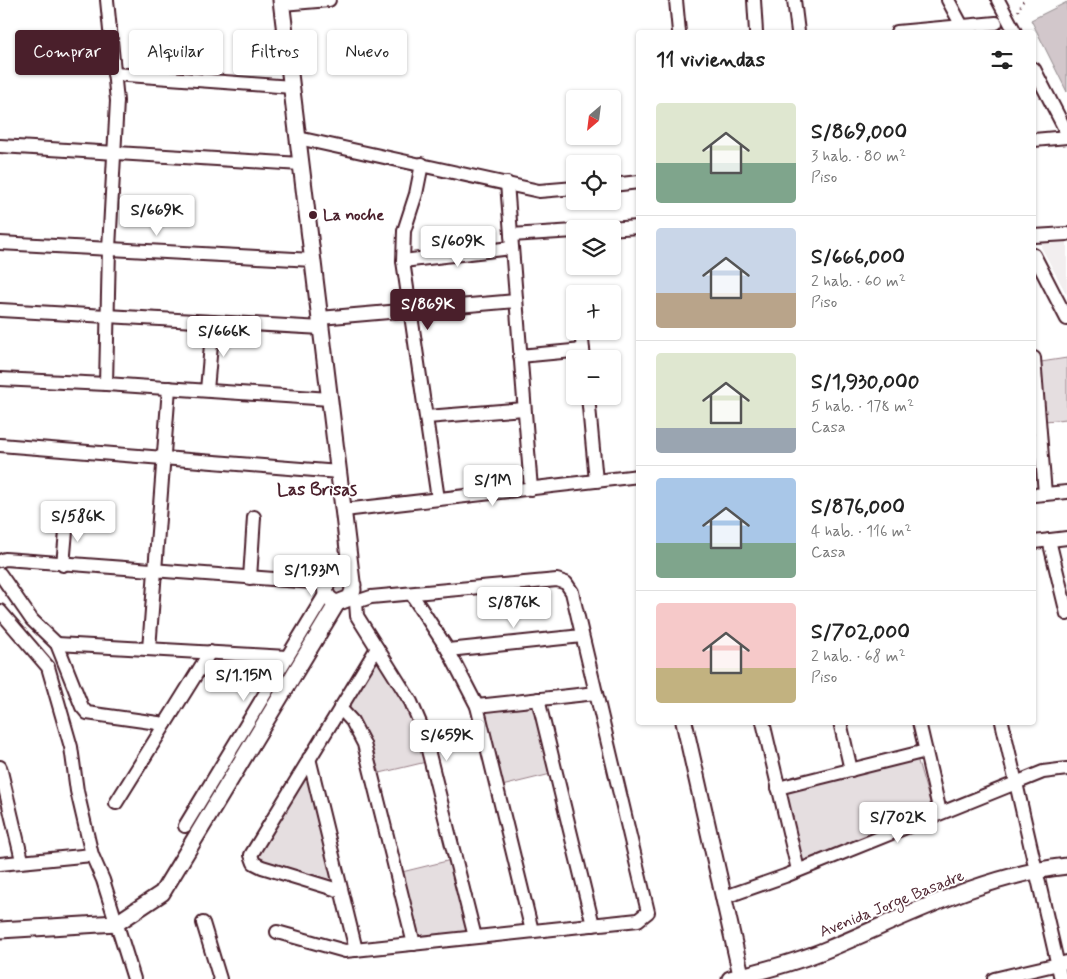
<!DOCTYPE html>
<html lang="es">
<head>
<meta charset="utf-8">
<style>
	:root { --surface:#fff; --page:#f6f6f6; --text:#222; --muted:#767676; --line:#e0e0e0; --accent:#4a1f2b }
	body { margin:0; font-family:Mynerve,sans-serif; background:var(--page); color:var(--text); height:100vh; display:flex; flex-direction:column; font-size:19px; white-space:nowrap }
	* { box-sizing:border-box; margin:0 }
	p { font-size:16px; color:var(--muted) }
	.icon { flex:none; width:28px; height:28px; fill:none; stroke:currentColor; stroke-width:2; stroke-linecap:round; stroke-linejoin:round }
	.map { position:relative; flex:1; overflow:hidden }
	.details { position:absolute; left:636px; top:30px; width:400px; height:695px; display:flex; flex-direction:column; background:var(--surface); border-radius:5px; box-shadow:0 1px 4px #0004 }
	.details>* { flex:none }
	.guide { position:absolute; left:15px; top:30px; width:475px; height:45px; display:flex; gap:10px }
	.needle { width:32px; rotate:208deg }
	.controls { position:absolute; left:566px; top:90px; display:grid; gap:10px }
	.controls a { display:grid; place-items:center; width:55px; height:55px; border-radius:5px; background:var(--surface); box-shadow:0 1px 4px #0004; font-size:25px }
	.price { position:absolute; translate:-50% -42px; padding:0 11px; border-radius:5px; background:#fff; color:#222; font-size:16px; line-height:32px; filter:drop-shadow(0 1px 2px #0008) }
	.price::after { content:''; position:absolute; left:50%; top:30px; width:15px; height:11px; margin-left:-8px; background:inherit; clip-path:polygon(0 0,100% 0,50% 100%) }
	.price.selected { background:var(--accent); color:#fff }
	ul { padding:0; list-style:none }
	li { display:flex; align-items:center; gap:15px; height:125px; padding:0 20px }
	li+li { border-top:1px solid var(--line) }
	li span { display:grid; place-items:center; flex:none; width:140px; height:100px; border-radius:5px; color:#555 }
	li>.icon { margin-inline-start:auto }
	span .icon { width:60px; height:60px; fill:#fffc; stroke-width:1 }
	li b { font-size:21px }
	h2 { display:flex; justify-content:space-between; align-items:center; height:60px; padding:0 20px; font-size:21px }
	.pill { padding:0 18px; border-radius:5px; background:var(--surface); box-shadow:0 1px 4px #0004; font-size:18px; line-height:45px }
	.pill.selected { background:var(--accent); color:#fff }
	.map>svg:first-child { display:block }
	.built { fill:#f2eeef }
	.green { fill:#e5dee0; stroke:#987e86 }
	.building { fill:#d2c7cb; stroke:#938b8e }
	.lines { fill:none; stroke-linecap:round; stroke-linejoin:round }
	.minor-casing { stroke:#4a1f2b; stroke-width:16 }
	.tertiary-casing { stroke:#4a1f2b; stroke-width:19 }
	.path { stroke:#4a1f2b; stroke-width:2; stroke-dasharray:1 4; stroke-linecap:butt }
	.minor { stroke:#fff; stroke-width:12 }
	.tertiary { stroke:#fff; stroke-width:15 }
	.poi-dot { fill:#4a1f2b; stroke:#fff; stroke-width:2 }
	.labels { text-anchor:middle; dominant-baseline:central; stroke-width:4; stroke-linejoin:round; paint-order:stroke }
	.poi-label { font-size:16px; font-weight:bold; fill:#4a1f2b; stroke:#fff; text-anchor:start }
	.street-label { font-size:16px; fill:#4a1f2b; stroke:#fff }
	.neighbourhood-label { font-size:18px; font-weight:bold; fill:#4a1f2b; stroke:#fff }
</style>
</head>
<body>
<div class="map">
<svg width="1067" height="979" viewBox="0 0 1067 979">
	<rect width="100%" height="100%" fill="#fff"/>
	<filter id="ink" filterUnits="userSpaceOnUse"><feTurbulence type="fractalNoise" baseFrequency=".02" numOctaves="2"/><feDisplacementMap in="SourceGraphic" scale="10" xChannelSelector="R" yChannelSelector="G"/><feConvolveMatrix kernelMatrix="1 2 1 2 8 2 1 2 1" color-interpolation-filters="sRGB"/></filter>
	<g filter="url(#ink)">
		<path class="built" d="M1067 239V295L1041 247 1044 242Z"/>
		<g class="green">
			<path d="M1067 358V419L1045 421 1041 362Z"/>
			<path d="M338 578 350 588 339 600 329 587Z"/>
			<path d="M377 658 405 702 417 732 426 762 380 773 366 734 346 707Z"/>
			<path d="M534 704 551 774 502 786 484 710Z"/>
			<path d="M917 758 932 809 801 862 786 790Z"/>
			<path d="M307 775 333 881 256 858Z"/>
			<path d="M451 860 469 933 418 939 402 872Z"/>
		</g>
		<path class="building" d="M1067 2V92L1031 20Z"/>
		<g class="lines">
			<defs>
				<g id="minor">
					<path d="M676 0 679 32"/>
					<path d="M754 0 756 32"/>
					<path d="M794 0 798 32"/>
					<path d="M948 0 962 26"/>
					<path d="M998 0 1015 32"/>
					<path d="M282 4 329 0"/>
					<path d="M897 32 996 23"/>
					<path d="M1034 69 1067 133"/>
					<path d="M114 74 292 87"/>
					<path d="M298 138 539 191 575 188"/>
					<path d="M1034 140 1067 137"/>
					<path d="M0 146 301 164"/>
					<path d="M422 164 416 194 404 231 403 261 438 499"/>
					<path d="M507 183 531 489"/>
					<path d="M612 185 639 182"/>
					<path d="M607 229 639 227"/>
					<path d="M511 235 575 231"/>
					<path d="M1034 236 1067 234"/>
					<path d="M0 243 313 260"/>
					<path d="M1034 255 1067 319"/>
					<path d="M403 261 511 248"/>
					<path d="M0 310 322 328"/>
					<path d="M320 318 516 301"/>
					<path d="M581 331 584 359"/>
					<path d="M520 356 583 350"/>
					<path d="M1034 358 1045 494"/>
					<path d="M0 379 106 384 330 399"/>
					<path d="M106 384 109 248 117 101 107 0"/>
					<path d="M207 390 213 322"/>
					<path d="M588 396 596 481"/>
					<path d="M427 417 524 409"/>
					<path d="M0 445 339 472"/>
					<path d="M1034 495 1067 492"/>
					<path d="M344 510 639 476"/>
					<path d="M1049 540 1067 614"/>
					<path d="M1034 542 1067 538"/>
					<path d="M0 561 5 559 327 583"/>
					<path d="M63 565 67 520"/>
					<path d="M0 574 32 620 57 644 82 707 87 713 165 724"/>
					<path d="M250 578 254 517"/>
					<path d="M412 595 448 650 477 706 532 931"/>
					<path d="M356 602 357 616 411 702 423 730 475 937"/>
					<path d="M0 611 48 667 71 747 77 791 92 855 103 880 134 979"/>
					<path d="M57 644 287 657"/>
					<path d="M149 649 169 388"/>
					<path d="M448 650 582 636"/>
					<path d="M538 699 593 925"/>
					<path d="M477 706 596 693"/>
					<path d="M340 708 352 721 364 744 414 944"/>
					<path d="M763 722 798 870"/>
					<path d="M840 722 851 770"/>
					<path d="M919 722 940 812"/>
					<path d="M1002 722 1061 979"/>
					<path d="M309 758 356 950"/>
					<path d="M0 767 22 860"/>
					<path d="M778 788 926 751"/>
					<path d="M116 803 210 652"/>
					<path d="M185 826 326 593"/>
					<path d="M0 864 92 855"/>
					<path d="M341 891 262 867 254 863 251 855 377 648"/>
					<path d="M725 897 785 876 1043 772 1067 769"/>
					<path d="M203 923 220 979"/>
					<path d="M277 932 345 951 638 920 648 912 572 592 566 583 557 580 371 597 356 602"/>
					<path d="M994 979 1067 962"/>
				</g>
				<g id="tertiary">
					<path d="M281 0 353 590 350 598 337 603C327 600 323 592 327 582L339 575 347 577 353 585"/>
					<path d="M684 722 742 979"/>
					<path d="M0 930 117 923 162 893 337 603"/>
					<path d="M730 979C762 971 797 962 828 949 905 917 983 875 1067 866"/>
				</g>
			</defs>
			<use href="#minor" class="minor-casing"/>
			<use href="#tertiary" class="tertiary-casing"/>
			<path class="path" d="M1018 11 1024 0"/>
			<use href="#minor" class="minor"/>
			<use href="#tertiary" class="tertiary"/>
		</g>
	</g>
	<circle class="poi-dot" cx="313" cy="215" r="5"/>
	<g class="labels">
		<g class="poi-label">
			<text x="323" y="215">La noche</text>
		</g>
		<g class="street-label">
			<text transform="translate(892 904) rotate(-22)">Avenida Jorge Basadre</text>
		</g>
		<g class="neighbourhood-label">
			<text x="317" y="490">Las Brisas</text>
		</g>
	</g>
</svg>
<div class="controls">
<a><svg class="needle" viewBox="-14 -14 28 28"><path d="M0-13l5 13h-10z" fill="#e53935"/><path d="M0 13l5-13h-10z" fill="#767676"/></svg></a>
<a><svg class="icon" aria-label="locate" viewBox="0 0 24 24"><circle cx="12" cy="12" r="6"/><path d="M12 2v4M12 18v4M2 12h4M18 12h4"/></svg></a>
<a><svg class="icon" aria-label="layers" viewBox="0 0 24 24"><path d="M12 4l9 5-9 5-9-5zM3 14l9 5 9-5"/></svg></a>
<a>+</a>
<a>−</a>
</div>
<b class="price" style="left:157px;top:237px">S/669K</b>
<b class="price" style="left:458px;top:268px">S/609K</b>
<b class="price selected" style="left:428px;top:331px">S/869K</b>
<b class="price" style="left:224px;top:358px">S/666K</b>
<b class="price" style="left:493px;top:507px">S/1M</b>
<b class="price" style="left:78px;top:543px">S/586K</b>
<b class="price" style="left:312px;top:597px">S/1.93M</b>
<b class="price" style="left:514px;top:629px">S/876K</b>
<b class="price" style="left:244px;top:702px">S/1.15M</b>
<b class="price" style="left:447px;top:762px">S/659K</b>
<b class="price" style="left:898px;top:844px">S/702K</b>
<div class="guide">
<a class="pill selected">Comprar</a>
<a class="pill">Alquilar</a>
<a class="pill">Filtros</a>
<a class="pill">Nuevo</a>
</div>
<section class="details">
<h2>11 viviendas<svg class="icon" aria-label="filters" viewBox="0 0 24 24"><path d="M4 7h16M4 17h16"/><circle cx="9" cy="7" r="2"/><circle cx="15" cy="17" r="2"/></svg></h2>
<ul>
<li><span style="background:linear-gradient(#dfe7d0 60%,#7fa58c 0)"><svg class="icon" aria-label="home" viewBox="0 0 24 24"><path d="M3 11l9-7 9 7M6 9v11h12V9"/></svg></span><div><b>S/869,000</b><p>3 hab. · 80 m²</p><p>Piso</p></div></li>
<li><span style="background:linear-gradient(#c9d6e8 65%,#b9a48a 0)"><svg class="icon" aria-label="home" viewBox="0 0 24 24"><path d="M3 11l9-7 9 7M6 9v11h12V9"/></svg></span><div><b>S/666,000</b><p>2 hab. · 60 m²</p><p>Piso</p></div></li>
<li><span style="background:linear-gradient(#dfe7d0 75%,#9aa5b1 0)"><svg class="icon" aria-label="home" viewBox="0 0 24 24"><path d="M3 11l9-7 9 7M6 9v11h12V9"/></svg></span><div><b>S/1,930,000</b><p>5 hab. · 178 m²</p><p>Casa</p></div></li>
<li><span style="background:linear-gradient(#a9c7e8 65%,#7fa58c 0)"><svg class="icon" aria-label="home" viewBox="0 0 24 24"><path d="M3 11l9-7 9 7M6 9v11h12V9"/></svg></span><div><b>S/876,000</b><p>4 hab. · 116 m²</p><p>Casa</p></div></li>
<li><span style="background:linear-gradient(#f6c9c9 65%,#c2b280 0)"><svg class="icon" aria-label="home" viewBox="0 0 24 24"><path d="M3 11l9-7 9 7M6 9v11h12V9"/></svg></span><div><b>S/702,000</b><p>2 hab. · 68 m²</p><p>Piso</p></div></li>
</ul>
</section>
</div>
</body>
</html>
